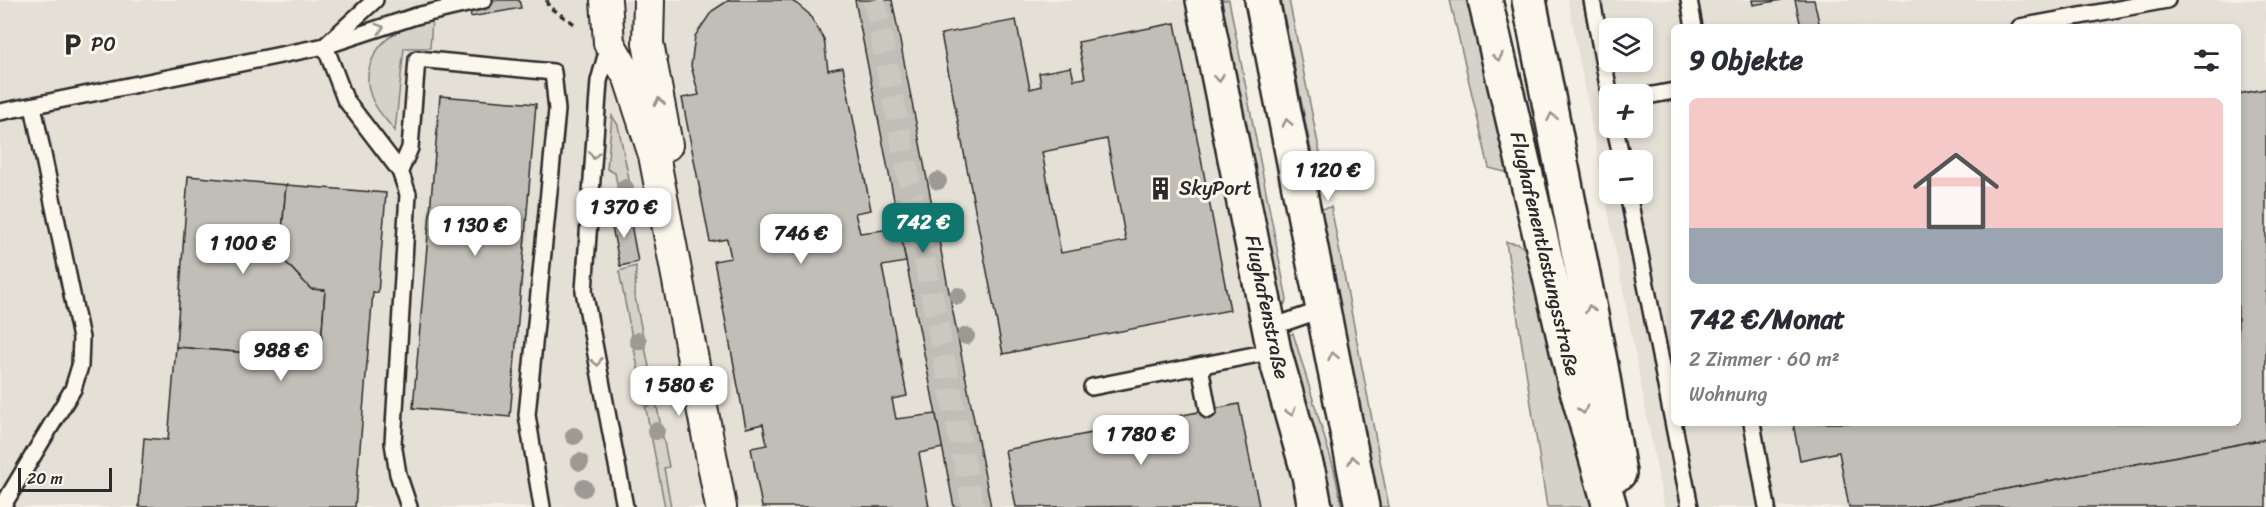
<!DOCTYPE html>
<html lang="de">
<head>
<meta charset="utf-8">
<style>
	:root { --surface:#fff; --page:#f7f7f7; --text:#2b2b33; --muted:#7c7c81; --line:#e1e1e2; --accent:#0f766e }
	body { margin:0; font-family:Sriracha,sans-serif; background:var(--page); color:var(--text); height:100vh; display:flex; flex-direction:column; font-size:22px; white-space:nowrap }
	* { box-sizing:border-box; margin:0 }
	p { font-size:20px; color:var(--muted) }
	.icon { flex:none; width:33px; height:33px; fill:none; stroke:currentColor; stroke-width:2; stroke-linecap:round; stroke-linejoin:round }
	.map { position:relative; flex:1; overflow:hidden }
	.drawer { position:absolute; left:1671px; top:24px; width:570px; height:402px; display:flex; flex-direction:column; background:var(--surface); border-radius:9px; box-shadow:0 3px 9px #0003 }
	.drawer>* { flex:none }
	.buttons { position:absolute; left:1599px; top:18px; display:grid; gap:12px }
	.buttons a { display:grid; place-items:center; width:54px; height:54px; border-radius:9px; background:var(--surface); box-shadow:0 3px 9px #0003; font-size:30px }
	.scale { position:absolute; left:18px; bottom:15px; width:94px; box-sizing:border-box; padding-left:6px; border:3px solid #2b2b2b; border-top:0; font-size:16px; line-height:21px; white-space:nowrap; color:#2b2b2b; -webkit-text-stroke:4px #fbf7ec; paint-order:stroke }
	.price { position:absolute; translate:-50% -51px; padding:0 14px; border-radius:12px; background:#fff; color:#222; font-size:20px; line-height:39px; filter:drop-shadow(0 2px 3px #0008) }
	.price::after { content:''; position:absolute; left:50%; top:36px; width:18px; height:14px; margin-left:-9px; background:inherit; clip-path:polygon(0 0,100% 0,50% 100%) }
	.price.active { background:var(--accent); color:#fff }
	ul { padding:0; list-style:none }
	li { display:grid; align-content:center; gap:12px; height:318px; padding:0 18px }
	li+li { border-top:2px solid var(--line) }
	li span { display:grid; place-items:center; height:186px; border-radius:9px; color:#555 }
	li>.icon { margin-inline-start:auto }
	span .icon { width:108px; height:108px; fill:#fffc; stroke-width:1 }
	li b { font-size:26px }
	h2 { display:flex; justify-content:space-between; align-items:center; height:72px; padding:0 18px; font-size:26px }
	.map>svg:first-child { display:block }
	.built { fill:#e4e0d6; fill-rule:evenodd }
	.green { fill:#d5d2c9; stroke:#807e7a; stroke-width:1.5 }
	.building { fill:#c0beb6; stroke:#2b2b2b; stroke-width:1.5; fill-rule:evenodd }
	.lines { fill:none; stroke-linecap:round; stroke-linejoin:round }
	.pedestrian-tunnel { stroke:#cbc8bf; stroke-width:22; stroke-dasharray:22 11; stroke-linecap:butt }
	.service-casing { stroke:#2b2b2b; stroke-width:20 }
	.minor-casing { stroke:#2b2b2b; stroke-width:34 }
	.secondary-casing { stroke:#2b2b2b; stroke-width:38 }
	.path { stroke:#2b2b2b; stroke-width:4; stroke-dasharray:6 4.5; stroke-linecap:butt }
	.service { stroke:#fbf7ec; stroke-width:15 }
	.minor { stroke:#fbf7ec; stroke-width:30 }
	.secondary { stroke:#fbf7ec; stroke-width:33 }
	.tree { fill:#9d9a94 }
	.oneway { stroke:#93918c }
	.labels { text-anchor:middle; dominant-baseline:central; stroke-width:6; stroke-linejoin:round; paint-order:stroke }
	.poi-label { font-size:20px; fill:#2b2b2b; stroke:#fbf7ec; text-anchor:start }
	.street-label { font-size:20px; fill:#2b2b2b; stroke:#fbf7ec }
</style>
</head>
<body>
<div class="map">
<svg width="2266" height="507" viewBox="0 0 2266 507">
	<rect width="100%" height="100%" fill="#f3efe4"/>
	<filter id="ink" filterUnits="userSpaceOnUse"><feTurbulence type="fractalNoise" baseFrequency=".0167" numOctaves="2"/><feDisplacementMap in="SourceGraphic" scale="12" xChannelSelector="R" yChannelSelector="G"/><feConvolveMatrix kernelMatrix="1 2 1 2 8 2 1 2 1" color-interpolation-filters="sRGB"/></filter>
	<g filter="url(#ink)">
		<g class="built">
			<path d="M0 0H1203L1315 507H0Z"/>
			<path d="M1568 0H2266V507H1664ZM1674 27H2238V423H1674ZM1610 28H1642V62H1610ZM1610 94H1642V128H1610ZM1610 160H1642V194H1610Z"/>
		</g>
		<g class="green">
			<path d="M1221 0H1229L1287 300 1282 308Z"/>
			<path d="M1281 0H1289L1324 173 1316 175Z"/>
			<path d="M1450 0H1468L1509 173 1489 168Z"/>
			<path d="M432 21 430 48H404L395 131C388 122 378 112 373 101 359 72 376 40 405 28 413 25 423 24 432 21Z"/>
			<path d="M612 116 618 125 635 209 622 212 615 173 607 169Z"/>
			<path d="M1331 207 1389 507H1379L1321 209Z"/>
			<path d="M1506 242 1519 244 1530 254 1591 507H1547Z"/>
			<path d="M636 266 635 297 669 467 664 468 671 507H665L619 271Z"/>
			<path d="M1293 333 1334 469 1342 507H1334L1287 337Z"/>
		</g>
		<g class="building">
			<path d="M468 0H519L521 8 471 17Z"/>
			<path d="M729 0H790L797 4 809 14 824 39 828 70 843 67 871 210 855 213 860 233 900 228 906 262 882 266 907 396 892 399 896 419 936 414 943 448 919 453 929 507H762L751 448 767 445 763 424 746 428 714 261 731 258 727 239 710 242 682 98 699 95 691 66 695 36 712 11Z"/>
			<path d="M855 0H892L991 507H954Z"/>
			<path d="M1752 0H1782L1753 5Z"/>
			<path d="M1795 0H1814L1820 27H1801Z"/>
			<path d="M1016 20 1030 89 1041 86 1039 73 1071 67 1074 80 1085 78 1078 42 1175 23 1230 310 1003 354 941 34ZM1107 139 1126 241 1061 253 1042 152Z"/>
			<path d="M2266 89V439L1913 507H1849L1839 452 1800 460 1793 423H2238V94Z"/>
			<path d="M440 96 536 104 510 417 413 408Z"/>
			<path d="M188 176 286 185 280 256 311 289 325 290 320 359 176 347Z"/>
			<path d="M286 185 386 193 378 293 373 292 355 507H139L144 438 168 440 176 347 320 359 325 290 311 289 280 256Z"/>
			<path d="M629 213 638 262 620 266 610 217Z"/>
			<path d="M1239 404 1259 506 1016 507 1005 450Z"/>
			<path d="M2266 439V507H1913Z"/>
		</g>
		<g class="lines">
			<path class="pedestrian-tunnel" d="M874 0 973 507"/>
			<defs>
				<g id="service">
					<path d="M1592 0 1610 97"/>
					<path d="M1689 0 1694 27"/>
					<path d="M2020 27 2167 0"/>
					<path d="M327 44 375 0"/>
					<path d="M609 45 599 81 584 291 625 507"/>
					<path d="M325 46 345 99 400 171 408 194 393 443 398 474 409 507"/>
					<path d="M1642 97 1674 91"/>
					<path d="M0 112 325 46 416 16 484 0"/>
					<path d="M1615 128 1622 160"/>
					<path d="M400 171 410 148 417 59 553 72 557 110 527 415 542 507"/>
					<path d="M1628 194 1690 507"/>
					<path d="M1269 328 1324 309"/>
					<path d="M1200 366 1208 410"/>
					<path d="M1092 387 1274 351"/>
					<path d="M1752 423 1767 507"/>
					<path d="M2 507 73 389 80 366 81 338 33 106"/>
				</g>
				<g id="minor">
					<path d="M606 0 609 43 629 78 654 155 721 507"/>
					<path d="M649 0 648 43 667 145"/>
				</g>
				<g id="secondary">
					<path d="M1203 0 1274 351 1309 475 1315 507"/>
					<path d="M1262 0 1362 507"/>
					<path d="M1485 0 1574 380 1610 507"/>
					<path d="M1529 0 1601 366 1619 473"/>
				</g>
			</defs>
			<use href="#service" class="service-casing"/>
			<use href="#minor" class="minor-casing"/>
			<use href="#secondary" class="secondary-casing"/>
			<path class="path" d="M547 0 548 6 577 26"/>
			<use href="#service" class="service"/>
			<use href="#minor" class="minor"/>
			<use href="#secondary" class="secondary"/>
		</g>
		<g class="tree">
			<circle cx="938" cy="181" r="9"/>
			<circle cx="625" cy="188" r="9"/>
			<circle cx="958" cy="296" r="9"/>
			<circle cx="966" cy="336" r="9"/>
			<circle cx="638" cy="341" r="9"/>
			<circle cx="648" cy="398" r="9"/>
			<circle cx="656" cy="431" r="9"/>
			<circle cx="574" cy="436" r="9"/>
			<circle cx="580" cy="462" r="9"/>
			<circle cx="584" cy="488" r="9"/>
		</g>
		<defs><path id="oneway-chevron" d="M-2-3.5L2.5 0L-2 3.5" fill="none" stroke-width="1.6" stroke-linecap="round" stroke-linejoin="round" transform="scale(1.5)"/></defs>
		<g class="oneway">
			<use href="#oneway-chevron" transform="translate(380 28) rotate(-18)"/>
			<use href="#oneway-chevron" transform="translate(1498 57) rotate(77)"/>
			<use href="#oneway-chevron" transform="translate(1219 78) rotate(79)"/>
			<use href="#oneway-chevron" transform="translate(659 102) rotate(-101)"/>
			<use href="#oneway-chevron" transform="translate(1552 117) rotate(-101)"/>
			<use href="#oneway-chevron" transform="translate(1287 123) rotate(-101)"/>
			<use href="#oneway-chevron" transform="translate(594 155) rotate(95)"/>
			<use href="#oneway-chevron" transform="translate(1590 309) rotate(-101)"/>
			<use href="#oneway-chevron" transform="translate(1333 356) rotate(-101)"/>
			<use href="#oneway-chevron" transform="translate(597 362) rotate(79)"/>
			<use href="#oneway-chevron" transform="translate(1583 410) rotate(74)"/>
			<use href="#oneway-chevron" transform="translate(1291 412) rotate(74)"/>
			<use href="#oneway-chevron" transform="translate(1353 460) rotate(-101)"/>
		</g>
	</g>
	<defs>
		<symbol id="parking-bare" viewBox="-9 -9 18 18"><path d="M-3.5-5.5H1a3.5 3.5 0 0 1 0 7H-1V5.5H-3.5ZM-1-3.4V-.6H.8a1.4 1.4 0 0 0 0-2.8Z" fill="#2b2b2b" stroke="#fbf7ec" stroke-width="2.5" paint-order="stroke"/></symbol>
		<symbol id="building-bare" viewBox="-9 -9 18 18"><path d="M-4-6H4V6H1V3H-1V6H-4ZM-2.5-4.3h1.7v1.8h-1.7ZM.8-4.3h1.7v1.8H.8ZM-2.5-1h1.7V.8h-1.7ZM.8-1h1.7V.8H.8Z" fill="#2b2b2b" stroke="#fbf7ec" stroke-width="2.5" paint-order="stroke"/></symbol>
	</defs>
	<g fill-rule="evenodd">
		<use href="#parking-bare" x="56" y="28" width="33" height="33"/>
		<use href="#building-bare" x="1144" y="172" width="33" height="33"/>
	</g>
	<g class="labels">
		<g class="poi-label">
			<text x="91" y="44">P0</text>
			<text x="1179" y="188">SkyPort</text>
		</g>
		<g class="street-label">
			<text transform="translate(1545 254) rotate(77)">Flughafenentlastungsstraße</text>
			<text transform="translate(1267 307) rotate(78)">Flughafenstraße</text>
		</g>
	</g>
</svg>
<div class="buttons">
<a><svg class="icon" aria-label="layers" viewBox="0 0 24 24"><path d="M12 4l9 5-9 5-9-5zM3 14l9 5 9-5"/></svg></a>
<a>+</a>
<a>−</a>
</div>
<div class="scale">20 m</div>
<b class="price" style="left:1328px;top:202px">1 120 €</b>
<b class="price" style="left:624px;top:239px">1 370 €</b>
<b class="price active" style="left:923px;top:254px">742 €</b>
<b class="price" style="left:475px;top:257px">1 130 €</b>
<b class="price" style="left:801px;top:265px">746 €</b>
<b class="price" style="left:243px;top:275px">1 100 €</b>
<b class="price" style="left:281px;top:382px">988 €</b>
<b class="price" style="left:679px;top:417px">1 580 €</b>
<b class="price" style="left:1141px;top:466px">1 780 €</b>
<section class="drawer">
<h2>9 Objekte<svg class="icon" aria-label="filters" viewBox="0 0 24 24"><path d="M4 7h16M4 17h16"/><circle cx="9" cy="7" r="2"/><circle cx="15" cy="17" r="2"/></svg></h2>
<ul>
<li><span style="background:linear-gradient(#f6c9c9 70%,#9aa5b1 0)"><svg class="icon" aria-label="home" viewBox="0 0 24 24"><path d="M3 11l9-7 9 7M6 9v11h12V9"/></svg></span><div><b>742 €/Monat</b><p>2 Zimmer · 60 m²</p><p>Wohnung</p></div></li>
</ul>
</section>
</div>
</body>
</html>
